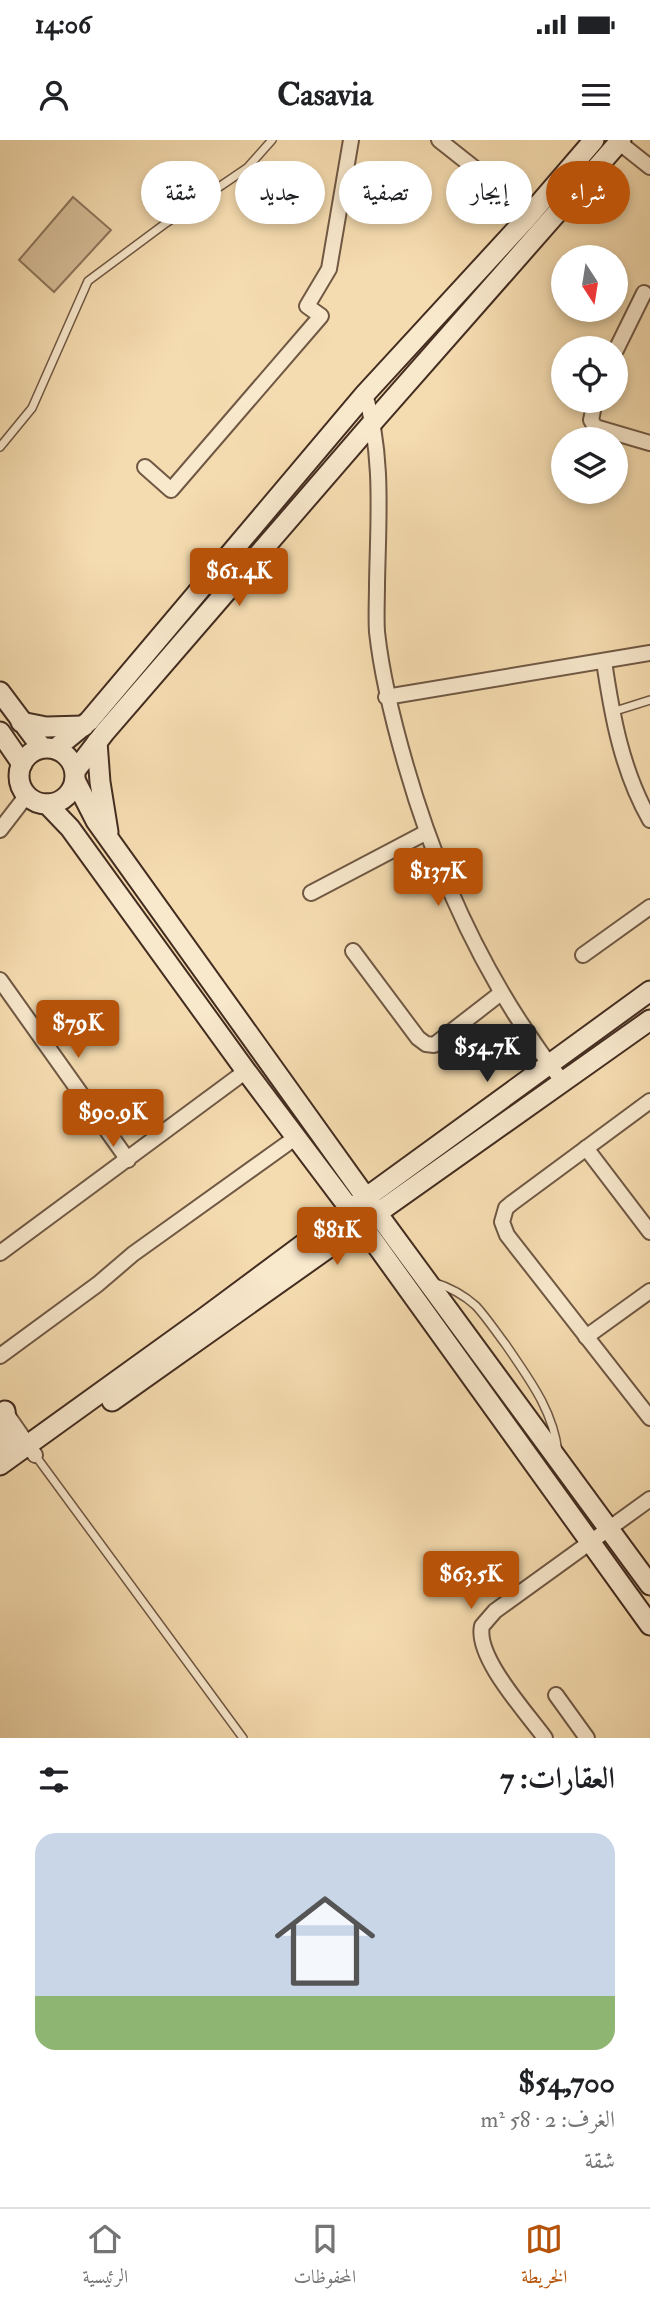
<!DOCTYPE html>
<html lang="ar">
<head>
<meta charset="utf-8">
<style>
	:root { --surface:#fff; --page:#f6f6f6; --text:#202124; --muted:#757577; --line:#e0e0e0; --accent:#b45309 }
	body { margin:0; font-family:"IM FELL Double Pica",Amiri,serif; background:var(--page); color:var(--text); direction:rtl; height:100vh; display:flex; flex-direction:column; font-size:26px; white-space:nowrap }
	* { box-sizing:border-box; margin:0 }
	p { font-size:23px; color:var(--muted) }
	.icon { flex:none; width:38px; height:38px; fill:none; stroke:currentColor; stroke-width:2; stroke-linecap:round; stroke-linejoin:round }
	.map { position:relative; height:1598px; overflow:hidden; direction:ltr }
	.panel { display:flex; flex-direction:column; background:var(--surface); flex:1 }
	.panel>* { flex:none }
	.guide { position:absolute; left:21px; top:21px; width:609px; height:63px; direction:rtl; display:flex; gap:14px }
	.needle { width:46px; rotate:168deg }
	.fabs { position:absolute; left:551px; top:105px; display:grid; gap:14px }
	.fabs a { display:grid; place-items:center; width:77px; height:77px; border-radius:50%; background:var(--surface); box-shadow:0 4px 10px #0003; font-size:35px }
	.price { position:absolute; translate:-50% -60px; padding:0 16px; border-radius:7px; background:var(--accent); color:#fff; font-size:23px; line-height:46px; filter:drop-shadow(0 2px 4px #0008) }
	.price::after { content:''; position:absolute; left:50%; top:42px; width:21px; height:16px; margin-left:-10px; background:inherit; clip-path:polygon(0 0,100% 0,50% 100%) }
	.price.on { background:#222; color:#fff }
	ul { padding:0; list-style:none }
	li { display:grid; align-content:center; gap:14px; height:371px; padding:0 35px }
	li span { display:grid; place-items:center; height:217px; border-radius:21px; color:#555 }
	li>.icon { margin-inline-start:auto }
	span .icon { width:126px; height:126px; fill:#fffc; stroke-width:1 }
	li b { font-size:30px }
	h2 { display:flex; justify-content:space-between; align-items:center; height:84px; padding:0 35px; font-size:30px }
	.pill { padding:0 24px; border-radius:32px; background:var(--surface); box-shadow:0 4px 10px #0003; font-size:24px; line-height:63px }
	.pill.on { background:var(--accent); color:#fff }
	.status { display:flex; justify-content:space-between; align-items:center; height:49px; padding:0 35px; background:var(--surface); direction:ltr }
	.status svg { height:19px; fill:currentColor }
	header { display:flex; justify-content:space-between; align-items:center; height:91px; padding:0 35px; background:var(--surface); font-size:32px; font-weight:700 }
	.tabs { display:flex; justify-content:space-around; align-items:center; height:98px; border-top:2px solid var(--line); background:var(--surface); font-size:19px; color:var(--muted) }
	.tabs a { display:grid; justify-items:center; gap:4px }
	.tabs .on { color:var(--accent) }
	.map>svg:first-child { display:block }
	.green { fill:#d7be98; stroke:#8d755c; stroke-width:2 }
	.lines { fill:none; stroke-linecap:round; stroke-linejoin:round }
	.lane-casing { stroke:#705844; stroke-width:10 }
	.street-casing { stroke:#705844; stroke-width:18 }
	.secondary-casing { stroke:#432c20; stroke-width:23 }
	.lane { stroke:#f8e8cc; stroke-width:7 }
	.street { stroke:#f8e8cc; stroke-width:14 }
	.secondary { stroke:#f8e8cc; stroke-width:19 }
</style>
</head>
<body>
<div class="status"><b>14:06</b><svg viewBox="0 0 49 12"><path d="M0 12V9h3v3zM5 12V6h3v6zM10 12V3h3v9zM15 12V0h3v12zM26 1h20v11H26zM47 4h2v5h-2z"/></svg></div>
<header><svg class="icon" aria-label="menu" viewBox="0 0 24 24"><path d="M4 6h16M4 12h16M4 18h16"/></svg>Casavia<svg class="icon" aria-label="person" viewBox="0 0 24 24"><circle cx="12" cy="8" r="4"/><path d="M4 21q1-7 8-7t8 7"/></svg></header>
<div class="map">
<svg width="650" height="1598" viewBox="0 0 650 1598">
	<rect width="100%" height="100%" fill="#f5dcb0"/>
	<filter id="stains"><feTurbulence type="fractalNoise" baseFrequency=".00286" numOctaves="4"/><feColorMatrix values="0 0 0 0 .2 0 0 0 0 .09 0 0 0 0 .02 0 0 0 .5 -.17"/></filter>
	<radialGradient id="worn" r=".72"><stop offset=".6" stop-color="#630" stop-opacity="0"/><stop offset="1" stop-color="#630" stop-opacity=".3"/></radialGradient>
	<path class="green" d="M73 57 111 90 54 152 19 120Z"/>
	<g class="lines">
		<defs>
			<g id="lane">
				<path d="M0 307 32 268 88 141 166 83 247 28 272 0"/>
				<path d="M612 572 650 560"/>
				<path d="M433 1142C449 1147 464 1155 476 1166 487 1178 496 1192 506 1205 529 1239 553 1270 558 1312"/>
				<path d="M35 1315 243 1598"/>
			</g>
			<g id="street">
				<path d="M439 0 497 46"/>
				<path d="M616 0 650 27"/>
				<path d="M616 210 644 153"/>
				<path d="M365 254C384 315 378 381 377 444 377 460 376 476 377 492 382 538 393 581 406 626 439 741 489 848 563 942"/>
				<path d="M595 261 591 280 595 287 650 303"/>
				<path d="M145 327 171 350 321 176 307 166 329 129 351 0"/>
				<path d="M604 521C612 576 622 631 650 680"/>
				<path d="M386 557 650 513"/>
				<path d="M0 690 27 655"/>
				<path d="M311 753 427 692"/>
				<path d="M353 811 418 898 426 904 434 905 501 853"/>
				<path d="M583 815 650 767"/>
				<path d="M0 840 128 1020"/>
				<path d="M650 961 512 1063 506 1068 502 1082 507 1095 650 1278"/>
				<path d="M586 1008 650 1092"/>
				<path d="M0 1113 246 931"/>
				<path d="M586 1197 650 1151"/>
				<path d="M0 1216 98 1144 133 1114 295 998"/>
				<path d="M8 1276 35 1315"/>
				<path d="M556 1555 587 1598"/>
				<path d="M545 1598C527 1573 475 1517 482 1486L495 1471 650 1359"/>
			</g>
			<g id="secondary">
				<path d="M0 552 42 608"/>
				<path d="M21 582 46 587 84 586"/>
				<path d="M0 592 22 624"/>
				<path d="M97 602 100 642 108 692"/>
				<circle cx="47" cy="636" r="28"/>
				<path d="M55 609 89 581 365 254 526 79 594 0"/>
				<path d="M75 631 105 592 373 282 621 0"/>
				<path d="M75 640 96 681 377 1073 650 1445"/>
				<path d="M47 664 70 688 246 931 362 1085 650 1485"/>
				<path d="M112 1261 650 880"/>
				<path d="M5 1271 9 1300 6 1320"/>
				<path d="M0 1325 204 1178 367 1057 650 851"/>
			</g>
		</defs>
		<use href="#lane" class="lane-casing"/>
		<use href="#street" class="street-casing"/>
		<use href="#secondary" class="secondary-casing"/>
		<use href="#lane" class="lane"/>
		<use href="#street" class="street"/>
		<use href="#secondary" class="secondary"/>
	</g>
	<rect width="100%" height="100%" filter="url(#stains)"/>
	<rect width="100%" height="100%" fill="url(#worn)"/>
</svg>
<div class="fabs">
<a><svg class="needle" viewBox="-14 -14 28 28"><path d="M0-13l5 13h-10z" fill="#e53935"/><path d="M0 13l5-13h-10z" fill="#757577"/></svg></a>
<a><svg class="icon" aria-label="locate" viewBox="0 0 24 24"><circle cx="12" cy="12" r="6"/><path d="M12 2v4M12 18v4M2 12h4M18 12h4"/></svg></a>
<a><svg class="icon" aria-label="layers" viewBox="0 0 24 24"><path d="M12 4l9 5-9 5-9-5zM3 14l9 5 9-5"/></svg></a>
</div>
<b class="price" style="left:239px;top:468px">$61.4K</b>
<b class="price" style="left:438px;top:768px">$137K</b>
<b class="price" style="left:78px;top:920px">$79K</b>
<b class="price on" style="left:487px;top:944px">$54.7K</b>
<b class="price" style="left:113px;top:1009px">$90.9K</b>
<b class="price" style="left:337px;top:1127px">$81K</b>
<b class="price" style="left:471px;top:1471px">$63.5K</b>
<div class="guide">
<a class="pill on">شراء</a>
<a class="pill">إيجار</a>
<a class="pill">تصفية</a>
<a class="pill">جديد</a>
<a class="pill">شقة</a>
</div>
</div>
<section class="panel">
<h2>العقارات: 7<svg class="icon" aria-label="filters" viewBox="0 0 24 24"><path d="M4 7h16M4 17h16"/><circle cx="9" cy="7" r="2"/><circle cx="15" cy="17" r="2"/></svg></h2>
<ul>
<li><span style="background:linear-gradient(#c9d6e8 75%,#8fb573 0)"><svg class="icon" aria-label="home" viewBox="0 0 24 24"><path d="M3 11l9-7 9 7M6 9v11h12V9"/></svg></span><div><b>$54,700</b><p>الغرف: 2 · 58 m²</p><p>شقة</p></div></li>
</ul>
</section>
<nav class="tabs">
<a class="on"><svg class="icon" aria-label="map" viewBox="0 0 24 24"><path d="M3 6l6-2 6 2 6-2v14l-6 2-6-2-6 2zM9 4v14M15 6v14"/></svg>الخريطة</a>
<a><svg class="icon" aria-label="saved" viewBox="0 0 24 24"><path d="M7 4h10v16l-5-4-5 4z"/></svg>المحفوظات</a>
<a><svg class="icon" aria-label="home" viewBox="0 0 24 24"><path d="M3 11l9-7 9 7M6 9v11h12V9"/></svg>الرئيسية</a>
</nav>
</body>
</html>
